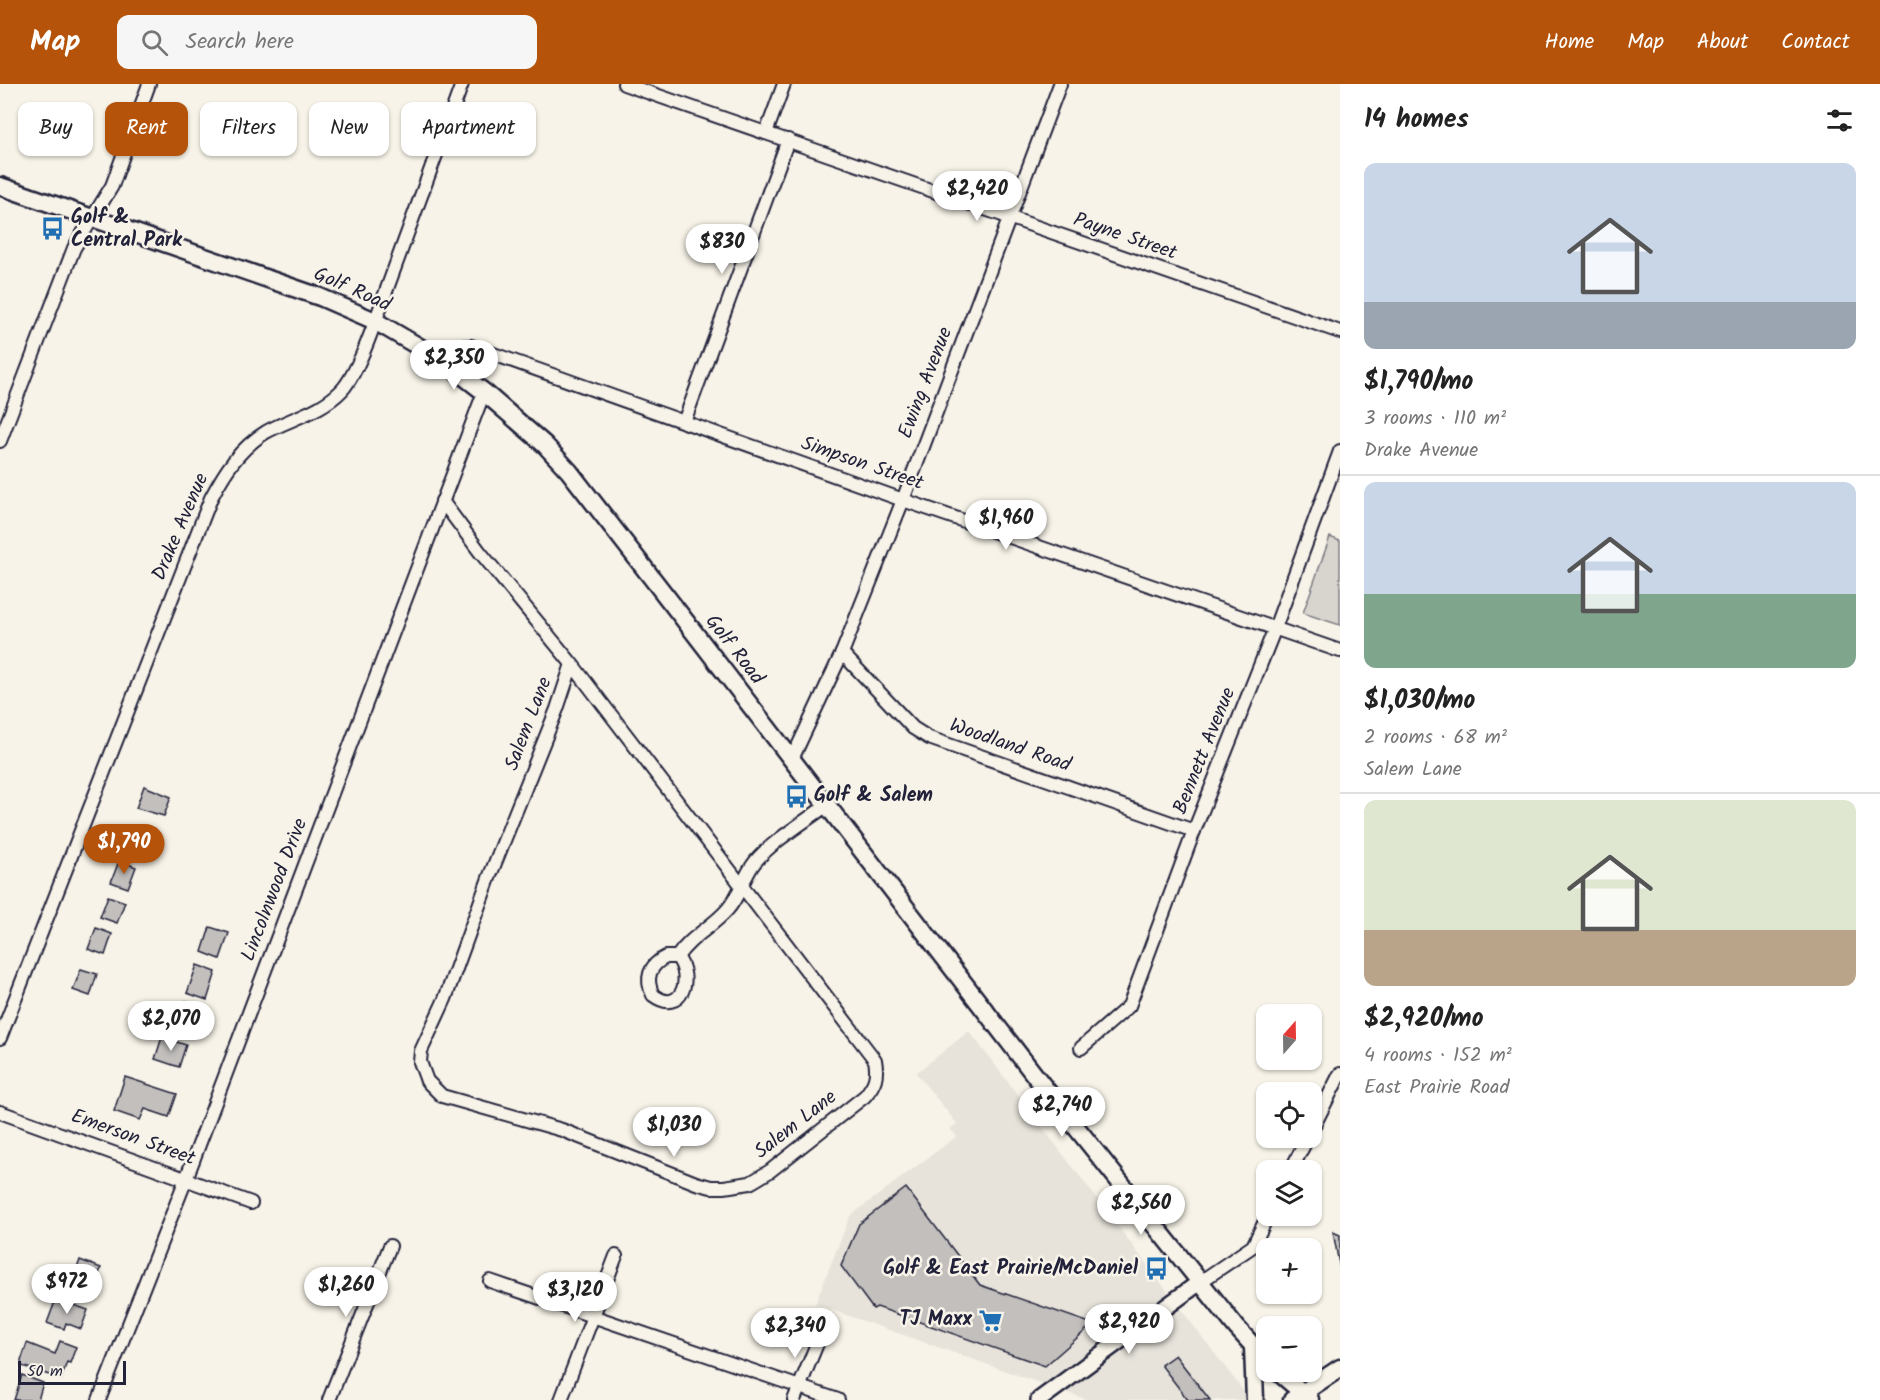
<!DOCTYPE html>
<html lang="en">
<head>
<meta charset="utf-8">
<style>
	:root { --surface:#fff; --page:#f6f6f6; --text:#222; --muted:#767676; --line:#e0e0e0; --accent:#b45309 }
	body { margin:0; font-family:Kalam,sans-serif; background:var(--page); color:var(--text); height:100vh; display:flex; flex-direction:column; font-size:22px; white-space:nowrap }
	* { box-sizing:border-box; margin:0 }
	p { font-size:20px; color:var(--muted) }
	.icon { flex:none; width:33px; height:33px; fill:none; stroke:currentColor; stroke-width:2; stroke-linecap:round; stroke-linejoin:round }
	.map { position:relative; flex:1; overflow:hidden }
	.details { display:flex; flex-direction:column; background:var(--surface); width:540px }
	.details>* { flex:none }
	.hud { position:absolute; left:18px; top:18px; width:570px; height:54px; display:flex; gap:12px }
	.needle { width:39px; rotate:20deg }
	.fabs { position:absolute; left:1256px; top:920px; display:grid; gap:12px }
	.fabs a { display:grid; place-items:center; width:66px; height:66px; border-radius:12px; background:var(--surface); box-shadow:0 2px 4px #0004; font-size:30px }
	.scale { position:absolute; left:18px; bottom:15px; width:108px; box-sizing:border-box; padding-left:6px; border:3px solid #22223b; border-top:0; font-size:16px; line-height:21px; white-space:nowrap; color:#22223b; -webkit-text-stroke:4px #f7f3e8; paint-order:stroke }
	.price { position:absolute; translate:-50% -51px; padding:0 14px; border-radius:21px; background:#fff; color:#222; font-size:20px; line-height:39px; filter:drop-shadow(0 2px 3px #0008) }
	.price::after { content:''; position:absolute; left:50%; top:36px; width:18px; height:14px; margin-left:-9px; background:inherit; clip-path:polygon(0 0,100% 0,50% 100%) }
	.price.active { background:var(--accent); color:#fff }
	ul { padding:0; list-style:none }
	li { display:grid; align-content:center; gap:12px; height:318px; padding:0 24px }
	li+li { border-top:2px solid var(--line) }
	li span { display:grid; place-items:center; height:186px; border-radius:12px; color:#555 }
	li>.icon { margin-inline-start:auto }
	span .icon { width:108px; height:108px; fill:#fffc; stroke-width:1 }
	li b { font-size:26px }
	h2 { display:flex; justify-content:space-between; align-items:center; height:72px; padding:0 24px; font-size:26px }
	.tag { padding:0 21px; border-radius:12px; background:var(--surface); box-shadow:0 2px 4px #0004; font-size:21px; line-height:54px }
	.tag.active { background:var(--accent); color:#fff }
	header { display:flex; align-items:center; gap:36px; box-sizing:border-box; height:84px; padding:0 30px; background:var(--accent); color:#fff }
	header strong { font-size:28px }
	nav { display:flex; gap:33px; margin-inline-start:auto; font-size:21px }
	.search { width:420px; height:54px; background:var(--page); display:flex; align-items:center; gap:15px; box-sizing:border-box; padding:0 21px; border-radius:12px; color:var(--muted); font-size:22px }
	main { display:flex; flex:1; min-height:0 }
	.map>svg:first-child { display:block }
	.built { fill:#e7e3db }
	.green { fill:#d8d5cf; stroke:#7d7c85; stroke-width:1.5 }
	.building { fill:#c2bfbd; stroke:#22223b; stroke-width:1.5 }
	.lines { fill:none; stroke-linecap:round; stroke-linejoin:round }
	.minor-casing { stroke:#22223b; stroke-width:16 }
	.tertiary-casing { stroke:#22223b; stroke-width:20 }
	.secondary-casing { stroke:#22223b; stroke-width:21 }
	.minor { stroke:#f7f3e8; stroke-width:12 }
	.tertiary { stroke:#f7f3e8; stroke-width:15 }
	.secondary { stroke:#f7f3e8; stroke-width:16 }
	.labels { text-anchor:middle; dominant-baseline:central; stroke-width:5; stroke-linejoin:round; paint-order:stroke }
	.poi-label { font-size:20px; font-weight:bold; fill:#22223b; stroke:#f7f3e8; text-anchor:start }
	.street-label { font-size:20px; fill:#22223b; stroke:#f7f3e8 }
</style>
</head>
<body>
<header>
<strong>Map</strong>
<div class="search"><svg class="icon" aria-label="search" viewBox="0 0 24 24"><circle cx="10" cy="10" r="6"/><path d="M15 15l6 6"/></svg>Search here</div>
<nav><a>Home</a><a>Map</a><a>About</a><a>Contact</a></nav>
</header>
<main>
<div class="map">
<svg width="1340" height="1316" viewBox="0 0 1340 1316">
	<rect width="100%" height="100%" fill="#f7f3e8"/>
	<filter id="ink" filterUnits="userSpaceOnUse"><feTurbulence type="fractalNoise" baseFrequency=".0167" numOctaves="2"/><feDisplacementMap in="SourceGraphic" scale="12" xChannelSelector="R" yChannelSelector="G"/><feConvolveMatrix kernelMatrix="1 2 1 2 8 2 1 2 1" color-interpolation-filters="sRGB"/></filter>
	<g filter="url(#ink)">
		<path class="built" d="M969 947 1248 1313 1245 1316H1088L815 1220 850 1132 957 1052 950 1045 957 1040 916 989Z"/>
		<path class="green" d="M1330 453 1340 457V541L1303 529Z"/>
		<g class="building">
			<path d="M144 702 171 713 164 732 136 724Z"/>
			<path d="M132 743 149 749 141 770 125 764Z"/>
			<path d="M119 777 136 783 128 804 111 798Z"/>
			<path d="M108 812 125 818 117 839 100 833Z"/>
			<path d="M210 843 229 849 220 875 202 868Z"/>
			<path d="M96 844 112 850 105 871 88 865Z"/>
			<path d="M197 881 216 888 207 916 187 909Z"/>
			<path d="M81 885 97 890 90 912 73 906Z"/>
			<path d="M186 917 203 923 195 948 176 943Z"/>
			<path d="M162 953 186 961 179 983 155 975Z"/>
			<path d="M125 993 177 1010 169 1033 145 1025 140 1036 114 1027Z"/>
			<path d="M906 1104 980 1201 1093 1240 1045 1282 877 1223 873 1225 841 1182 859 1140Z"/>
			<path d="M1333 1148 1340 1151V1185Z"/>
			<path d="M80 1176 101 1184 96 1199 100 1200 94 1216 69 1207Z"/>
			<path d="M56 1215 88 1226 81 1245 66 1239 64 1245 47 1239Z"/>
			<path d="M60 1257 76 1263 70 1279 67 1278 61 1295 22 1282 21 1277 27 1259 55 1270Z"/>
			<path d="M1175 1271 1210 1316H1188L1161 1281Z"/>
			<path d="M22 1291 43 1299 38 1316H14Z"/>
		</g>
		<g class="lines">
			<defs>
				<g id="minor">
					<path d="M624 0 1340 248"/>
					<path d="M766 49 784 0"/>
					<path d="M445 278 457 263 471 262 903 416 1340 567"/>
					<path d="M684 338 788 56"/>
					<path d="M0 357 74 164 112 102 149 0"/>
					<path d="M442 417 480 468 572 580 875 976C878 992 875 1000 865 1012L770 1087 750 1099 724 1103H711L696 1099 562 1046 442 1012 427 997 420 978 421 967 445 915 489 794 557 625 572 580"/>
					<path d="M842 569 913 644 929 654 1194 747"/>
					<path d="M792 675 842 569 903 416 1060 0"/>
					<path d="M666 873H677C694 894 681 932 653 911 645 895 649 881 666 873Z"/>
					<path d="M677 873C690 853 711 844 727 826 740 812 743 793 755 778 770 759 807 736 827 721"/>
					<path d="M0 954 211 414C225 387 240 364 266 348 291 334 321 328 342 306 360 286 378 229 388 202 413 135 437 67 462 0"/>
					<path d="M1081 964 1129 922 1194 747 1275 544 1340 367"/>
					<path d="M0 1028 251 1119"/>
					<path d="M1311 1047 1340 990"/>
					<path d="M1291 1086 1308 1053"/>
					<path d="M490 1197 838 1316"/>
					<path d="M1200 1198 1253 1162 1268 1131"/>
					<path d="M99 1316 186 1095 484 308"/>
					<path d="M329 1316 390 1162"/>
					<path d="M561 1316 616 1172"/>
					<path d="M794 1316 823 1245"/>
				</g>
				<path id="tertiary" d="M1039 1316 1200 1198"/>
				<g id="secondary">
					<path d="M0 102 320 213 375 237 445 278 484 308 545 361 569 387 693 547 1043 1002 1237 1244 1266 1276"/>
					<path d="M1253 1263 1255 1316"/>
					<path d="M1277 1287 1310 1315"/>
					<path d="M1292 1316 1340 1284"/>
				</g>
			</defs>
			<use href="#minor" class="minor-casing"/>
			<use href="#tertiary" class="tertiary-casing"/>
			<use href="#secondary" class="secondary-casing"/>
			<use href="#minor" class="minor"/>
			<use href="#tertiary" class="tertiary"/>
			<use href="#secondary" class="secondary"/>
		</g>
	</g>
	<defs>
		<symbol id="bus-bare" viewBox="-9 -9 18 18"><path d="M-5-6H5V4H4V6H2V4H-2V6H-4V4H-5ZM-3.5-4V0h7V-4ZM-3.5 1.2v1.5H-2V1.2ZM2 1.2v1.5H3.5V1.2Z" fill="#1f6fb2" stroke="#f7f3e8" stroke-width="2.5" paint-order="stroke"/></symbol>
		<symbol id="supermarket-bare" viewBox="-9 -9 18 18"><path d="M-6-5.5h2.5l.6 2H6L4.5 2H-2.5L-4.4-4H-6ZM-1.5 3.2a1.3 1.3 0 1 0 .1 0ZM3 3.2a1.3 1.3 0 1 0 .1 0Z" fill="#1f6fb2" stroke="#f7f3e8" stroke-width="2.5" paint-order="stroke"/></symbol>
	</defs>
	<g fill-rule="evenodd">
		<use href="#bus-bare" x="36" y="128" width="33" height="33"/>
		<use href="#bus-bare" x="780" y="696" width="33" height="33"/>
		<use href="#bus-bare" x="1140" y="1168" width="33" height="33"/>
		<use href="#supermarket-bare" x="974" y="1220" width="33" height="33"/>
	</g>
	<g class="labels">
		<g class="poi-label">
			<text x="71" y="134">Golf &amp;<tspan x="71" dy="23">Central Park</tspan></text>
			<text x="814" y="712">Golf &amp; Salem</text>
			<text x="1138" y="1185" text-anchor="end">Golf &amp; East Prairie/McDaniel</text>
			<text x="972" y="1236" text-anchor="end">TJ Maxx</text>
		</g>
		<g class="street-label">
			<text transform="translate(1125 153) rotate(19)">Payne Street</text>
			<text transform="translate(352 206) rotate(24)">Golf Road</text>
			<text transform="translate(926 299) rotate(-69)">Ewing Avenue</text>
			<text transform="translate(862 380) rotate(19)">Simpson Street</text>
			<text transform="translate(181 443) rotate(-67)">Drake Avenue</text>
			<text transform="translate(734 566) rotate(52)">Golf Road</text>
			<text transform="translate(529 640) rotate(-69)">Salem Lane</text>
			<text transform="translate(1010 662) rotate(19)">Woodland Road</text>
			<text transform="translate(1205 667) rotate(-68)">Bennett Avenue</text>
			<text transform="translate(275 806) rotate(-69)">Lincolnwood Drive</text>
			<text transform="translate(796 1041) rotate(-38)">Salem Lane</text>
			<text transform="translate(133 1054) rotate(20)">Emerson Street</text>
		</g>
	</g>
</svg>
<div class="fabs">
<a><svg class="needle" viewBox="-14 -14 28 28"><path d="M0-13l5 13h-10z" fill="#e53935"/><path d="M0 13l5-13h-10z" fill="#767676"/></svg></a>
<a><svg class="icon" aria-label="locate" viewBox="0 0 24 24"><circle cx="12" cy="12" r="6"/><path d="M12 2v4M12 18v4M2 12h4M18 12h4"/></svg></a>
<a><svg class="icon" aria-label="layers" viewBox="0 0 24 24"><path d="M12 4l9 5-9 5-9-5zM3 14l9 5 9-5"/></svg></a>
<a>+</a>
<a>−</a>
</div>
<div class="scale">50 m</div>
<b class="price" style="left:977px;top:138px">$2,420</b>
<b class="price" style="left:722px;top:191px">$830</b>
<b class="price" style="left:454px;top:307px">$2,350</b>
<b class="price" style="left:1006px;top:467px">$1,960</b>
<b class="price active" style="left:124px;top:791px">$1,790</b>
<b class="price" style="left:171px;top:968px">$2,070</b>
<b class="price" style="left:1062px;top:1054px">$2,740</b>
<b class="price" style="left:674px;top:1074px">$1,030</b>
<b class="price" style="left:1141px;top:1152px">$2,560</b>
<b class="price" style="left:67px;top:1231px">$972</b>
<b class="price" style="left:346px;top:1234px">$1,260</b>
<b class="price" style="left:575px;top:1239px">$3,120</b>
<b class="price" style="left:1129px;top:1271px">$2,920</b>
<b class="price" style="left:795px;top:1275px">$2,340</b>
<div class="hud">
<a class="tag">Buy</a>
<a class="tag active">Rent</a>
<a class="tag">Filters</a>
<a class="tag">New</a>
<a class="tag">Apartment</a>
</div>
</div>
<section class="details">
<h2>14 homes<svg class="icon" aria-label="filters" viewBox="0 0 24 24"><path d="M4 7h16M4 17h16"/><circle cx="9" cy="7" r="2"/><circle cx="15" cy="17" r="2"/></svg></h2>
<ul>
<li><span style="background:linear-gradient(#c9d6e8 75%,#9aa5b1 0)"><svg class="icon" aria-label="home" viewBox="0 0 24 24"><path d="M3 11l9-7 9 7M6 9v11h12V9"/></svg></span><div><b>$1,790/mo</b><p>3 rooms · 110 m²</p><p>Drake Avenue</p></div></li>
<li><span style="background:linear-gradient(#c9d6e8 60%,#7fa58c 0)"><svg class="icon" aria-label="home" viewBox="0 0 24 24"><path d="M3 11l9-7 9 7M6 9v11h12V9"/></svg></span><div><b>$1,030/mo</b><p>2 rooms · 68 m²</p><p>Salem Lane</p></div></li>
<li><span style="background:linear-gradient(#dfe7d0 70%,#b9a48a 0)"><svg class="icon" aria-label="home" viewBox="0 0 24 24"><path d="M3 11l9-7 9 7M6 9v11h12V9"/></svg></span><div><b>$2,920/mo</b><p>4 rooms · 152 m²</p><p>East Prairie Road</p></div></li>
</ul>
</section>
</main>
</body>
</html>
